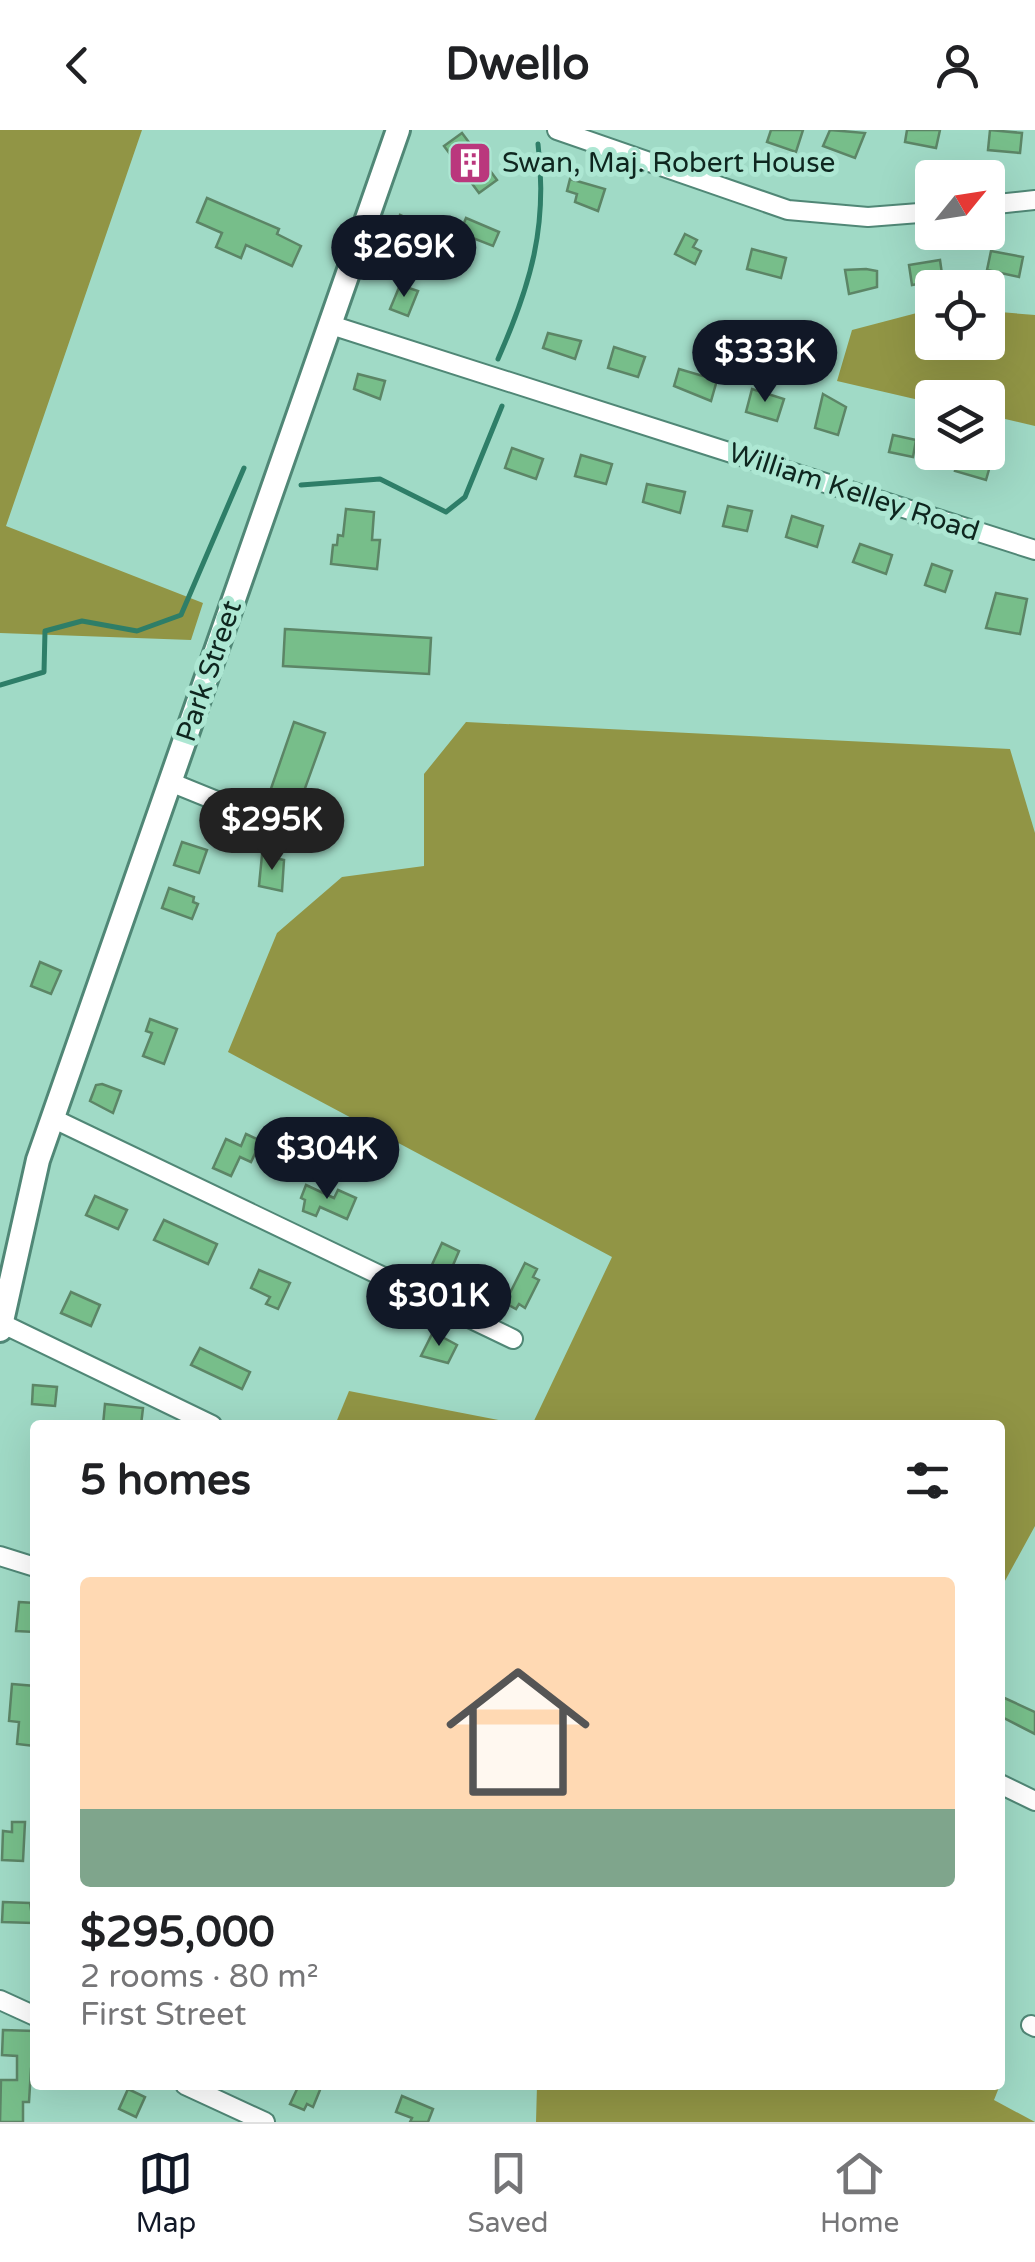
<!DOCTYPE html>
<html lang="en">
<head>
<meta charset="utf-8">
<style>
	:root { --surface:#fff; --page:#f2f2f2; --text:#202124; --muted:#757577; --line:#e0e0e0; --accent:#111827 }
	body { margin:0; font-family:"Varela Round",sans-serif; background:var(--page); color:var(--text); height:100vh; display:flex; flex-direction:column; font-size:38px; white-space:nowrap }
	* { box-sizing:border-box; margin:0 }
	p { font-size:32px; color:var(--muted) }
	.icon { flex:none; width:55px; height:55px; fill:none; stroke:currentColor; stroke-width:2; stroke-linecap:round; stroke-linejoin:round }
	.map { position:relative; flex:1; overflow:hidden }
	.details { position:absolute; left:30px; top:1290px; width:975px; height:670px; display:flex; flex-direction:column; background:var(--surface); border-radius:10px; box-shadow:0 10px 40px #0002 }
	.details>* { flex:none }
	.needle { width:65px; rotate:60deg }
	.fabs { position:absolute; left:915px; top:30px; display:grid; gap:20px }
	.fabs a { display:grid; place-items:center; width:90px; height:90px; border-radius:10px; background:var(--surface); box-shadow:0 10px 40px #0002; font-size:50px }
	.price { position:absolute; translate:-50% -85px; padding:0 22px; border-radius:35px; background:var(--accent); color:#fff; font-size:32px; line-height:65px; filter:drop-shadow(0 2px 5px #0008) }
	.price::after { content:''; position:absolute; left:50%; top:60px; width:30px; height:22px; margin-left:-15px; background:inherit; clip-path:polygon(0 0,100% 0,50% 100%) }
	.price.on { background:#222; color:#fff }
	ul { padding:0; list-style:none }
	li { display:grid; align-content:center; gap:20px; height:530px; padding:0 50px }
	li span { display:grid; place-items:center; height:310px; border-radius:10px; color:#555 }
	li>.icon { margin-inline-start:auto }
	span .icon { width:180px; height:180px; fill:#fffc; stroke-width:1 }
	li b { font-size:42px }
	h2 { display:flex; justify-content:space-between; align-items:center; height:120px; padding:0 50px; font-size:42px }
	header { display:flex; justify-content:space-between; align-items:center; height:130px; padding:0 50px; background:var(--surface); font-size:45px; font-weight:700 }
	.menu { display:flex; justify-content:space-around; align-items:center; height:140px; border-top:2px solid var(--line); background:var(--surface); font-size:28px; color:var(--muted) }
	.menu a { display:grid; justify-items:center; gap:5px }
	.menu .on { color:var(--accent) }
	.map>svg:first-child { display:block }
	.forest { fill:#919545 }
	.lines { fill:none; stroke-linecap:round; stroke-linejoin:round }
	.stream { stroke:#2e7e68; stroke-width:5 }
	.building { fill:#77be8a; stroke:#5c8566; stroke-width:2.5 }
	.minor-casing { stroke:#508776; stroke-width:22 }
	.secondary-casing { stroke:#508776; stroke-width:28 }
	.minor { stroke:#fff; stroke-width:18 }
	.secondary { stroke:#fff; stroke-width:22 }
	.labels { text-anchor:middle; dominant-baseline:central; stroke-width:10; stroke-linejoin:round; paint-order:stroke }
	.poi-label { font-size:28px; fill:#0e261f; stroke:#ade7d3; text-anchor:start }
	.street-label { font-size:28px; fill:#0e261f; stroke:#ade7d3 }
</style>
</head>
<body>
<header><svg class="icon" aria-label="back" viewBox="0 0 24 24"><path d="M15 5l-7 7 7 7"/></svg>Dwello<svg class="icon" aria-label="person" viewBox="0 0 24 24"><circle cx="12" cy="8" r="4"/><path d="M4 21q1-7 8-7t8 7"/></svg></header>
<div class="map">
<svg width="1035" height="1992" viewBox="0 0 1035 1992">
	<rect width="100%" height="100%" fill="#a0dac6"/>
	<g class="forest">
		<path d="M0 0H142L6 396 203 473 191 510 0 503Z"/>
		<path d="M932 179V212H988V181L1035 185V296L988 285V268H932V273L837 251 852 200Z"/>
		<path d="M466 592 1010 619 1035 703V1396L1000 1460V1295H532L612 1127 228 922 277 803 342 747 424 736V644Z"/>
		<path d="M349 1261 524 1295H335Z"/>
		<path d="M537 1955H1000L994 1970 1035 1992H536Z"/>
	</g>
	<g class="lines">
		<g class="stream">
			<path d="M498 229C531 154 548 96 538 14"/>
			<path d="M301 355 380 349 446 382 465 367 502 276"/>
			<path d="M0 555 44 542 45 501 82 491 137 501 181 485 244 338"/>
		</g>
	</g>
	<g class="building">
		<path d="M771 0H803L796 22 767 12Z"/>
		<path d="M830 0 865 3 855 28 823 16Z"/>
		<path d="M907 0H940L936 18 905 12Z"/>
		<path d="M990 0 1022 3 1020 23 988 20Z"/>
		<path d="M462 3 497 50 479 63 444 16Z"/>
		<path d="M570 49 605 59 598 81 575 72 577 64 567 61Z"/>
		<path d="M207 68 279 99 277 104 301 116 292 136 246 115 241 128 216 117 222 103 197 92Z"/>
		<path d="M400 85 415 92 411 102 434 112 428 125 390 109Z"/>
		<path d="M466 88 499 102 493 116 460 103Z"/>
		<path d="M685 104 697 110 693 117 701 121 695 134 675 124Z"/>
		<path d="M752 119 786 128 781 148 747 139Z"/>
		<path d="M991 121 1023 127 1019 147 987 140Z"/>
		<path d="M940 130 944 158H929V152L912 155 909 135Z"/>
		<path d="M866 139 877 141V157L849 164 845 140Z"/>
		<path d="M400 155 418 161 408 186 390 179Z"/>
		<path d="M548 203 581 211 575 229 543 218Z"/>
		<path d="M614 217 645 227 638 247 608 238Z"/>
		<path d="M679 239 717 250 711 271 674 256Z"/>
		<path d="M358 244 385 251 380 269 354 259Z"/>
		<path d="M752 259 784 269 777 291 746 282Z"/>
		<path d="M823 264 846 277 838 305 815 298Z"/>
		<path d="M893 305 916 310 913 327 889 322Z"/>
		<path d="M512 318 543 329 536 349 505 338Z"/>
		<path d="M961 322 992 329 986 350 955 341Z"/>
		<path d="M581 325 612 334 606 354 575 346Z"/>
		<path d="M647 354 685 362 680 383 643 372Z"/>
		<path d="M728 376 752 381 747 401 723 396Z"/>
		<path d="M346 379 374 382 372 410H380L377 439 331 434 333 415H337L338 405 343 406Z"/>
		<path d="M792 386 823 396 817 417 786 407Z"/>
		<path d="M860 414 892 425 886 444 853 432Z"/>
		<path d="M932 434 952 441 945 462 925 455Z"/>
		<path d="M996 463 1027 469 1020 504 986 498Z"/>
		<path d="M285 499 431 508 429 544 283 536Z"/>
		<path d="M294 592 325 603 295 686 265 676Z"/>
		<path d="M182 712 207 720 199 743 174 735Z"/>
		<path d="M262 725 284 730 282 761 259 756Z"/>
		<path d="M169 758 194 767 193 772 198 774 192 789 162 778Z"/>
		<path d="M40 832 61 841 51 864 31 856Z"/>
		<path d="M150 889 177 899 164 934 143 926 152 903 146 901Z"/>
		<path d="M102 954 121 961 113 983 90 971 96 955Z"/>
		<path d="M246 1004 261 1011 251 1032 240 1027 231 1046 213 1038 226 1009 241 1016Z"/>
		<path d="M306 1055 334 1068 338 1060 356 1068 347 1089 320 1077 316 1086 303 1081 305 1070 301 1068Z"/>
		<path d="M95 1066 127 1080 118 1099 86 1085Z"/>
		<path d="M164 1090 217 1114 208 1134 154 1110Z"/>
		<path d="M442 1113 459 1121 448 1147 430 1139Z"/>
		<path d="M525 1133 537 1139 533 1147 539 1150 525 1178 519 1174 516 1179 505 1173Z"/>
		<path d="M259 1140 290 1153 278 1179 266 1174 270 1167 251 1158Z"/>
		<path d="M71 1162 100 1175 91 1196 61 1183Z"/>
		<path d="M433 1202 457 1215 448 1233 421 1226Z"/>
		<path d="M200 1218 250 1242 242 1259 191 1235Z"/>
		<path d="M33 1255 57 1257 55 1276 32 1274Z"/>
		<path d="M105 1274 143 1278 141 1295H103Z"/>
		<path d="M19 1472 35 1473V1502L16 1501Z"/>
		<path d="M12 1554 35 1556V1616L17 1614 19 1592 9 1591Z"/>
		<path d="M1000 1566 1035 1582V1604L1000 1586Z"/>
		<path d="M12 1692H25L23 1731 2 1730 3 1701 12 1702Z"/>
		<path d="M3 1772 30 1773 33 1793 2 1792Z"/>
		<path d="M3 1900 35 1901V1940L31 1939 29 1972H23V1992H0L1 1950H17V1926L2 1925Z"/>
		<path d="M299 1955H322L313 1977 307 1974 304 1980 290 1974Z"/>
		<path d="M128 1959 145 1967 136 1987 119 1979Z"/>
		<path d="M402 1966 433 1979 428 1992H410L412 1988 396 1982Z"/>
	</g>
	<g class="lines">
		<defs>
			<g id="minor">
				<path d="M557 0 788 80 868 87 932 82"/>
				<path d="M988 75 1035 70"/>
				<path d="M331 195 1035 420"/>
				<path d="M170 652 281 697"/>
				<path d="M52 988 513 1209"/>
				<path d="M1 1193 212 1295"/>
				<path d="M0 1426 35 1437"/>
				<path d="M1000 1654 1035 1671"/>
				<path d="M0 1870 35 1886"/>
				<path d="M1031 1895 1035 1897"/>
				<path d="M185 1955 265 1992"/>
			</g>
			<path id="secondary" d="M0 1200 38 1030 398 0"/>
		</defs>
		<use href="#minor" class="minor-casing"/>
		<use href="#secondary" class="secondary-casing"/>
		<use href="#minor" class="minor"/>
		<use href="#secondary" class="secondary"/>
	</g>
	<defs>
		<symbol id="building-square" viewBox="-11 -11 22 22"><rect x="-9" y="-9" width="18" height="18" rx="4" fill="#ba377d" stroke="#ade7d3"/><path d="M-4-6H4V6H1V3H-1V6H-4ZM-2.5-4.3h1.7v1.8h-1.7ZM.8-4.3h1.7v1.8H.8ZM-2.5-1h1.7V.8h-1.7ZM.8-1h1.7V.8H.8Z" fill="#fff"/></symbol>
	</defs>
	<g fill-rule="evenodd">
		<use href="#building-square" x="445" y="8" width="50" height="50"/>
	</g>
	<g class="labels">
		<g class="poi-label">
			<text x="502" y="33">Swan, Maj. Robert House</text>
		</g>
		<g class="street-label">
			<text transform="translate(854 362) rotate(18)">William Kelley Road</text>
			<text transform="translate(209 541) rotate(-71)">Park Street</text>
		</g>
	</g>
</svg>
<div class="fabs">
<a><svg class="needle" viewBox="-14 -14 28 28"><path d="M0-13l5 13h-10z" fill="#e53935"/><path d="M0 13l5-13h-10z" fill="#757577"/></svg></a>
<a><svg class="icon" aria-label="locate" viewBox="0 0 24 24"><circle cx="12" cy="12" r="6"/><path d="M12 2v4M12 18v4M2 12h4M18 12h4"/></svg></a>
<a><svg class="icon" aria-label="layers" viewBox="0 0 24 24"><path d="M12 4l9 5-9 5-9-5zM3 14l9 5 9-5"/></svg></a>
</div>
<b class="price" style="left:404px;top:170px">$269K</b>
<b class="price" style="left:765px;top:275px">$333K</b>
<b class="price on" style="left:272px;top:743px">$295K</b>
<b class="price" style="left:327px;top:1072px">$304K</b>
<b class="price" style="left:439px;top:1219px">$301K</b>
<section class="details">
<h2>5 homes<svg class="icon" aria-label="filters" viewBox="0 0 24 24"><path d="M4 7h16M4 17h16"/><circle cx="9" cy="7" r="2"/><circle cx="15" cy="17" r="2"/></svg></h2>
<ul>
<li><span style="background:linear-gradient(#ffd9b3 75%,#7fa58c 0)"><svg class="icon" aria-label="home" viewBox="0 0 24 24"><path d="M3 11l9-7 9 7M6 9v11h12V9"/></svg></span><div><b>$295,000</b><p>2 rooms · 80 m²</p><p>First Street</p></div></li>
</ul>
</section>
</div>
<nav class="menu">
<a class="on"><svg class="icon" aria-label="map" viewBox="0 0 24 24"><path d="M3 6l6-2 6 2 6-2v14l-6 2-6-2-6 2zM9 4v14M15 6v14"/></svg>Map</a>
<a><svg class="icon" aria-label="saved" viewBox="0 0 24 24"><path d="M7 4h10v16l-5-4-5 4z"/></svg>Saved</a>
<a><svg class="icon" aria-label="home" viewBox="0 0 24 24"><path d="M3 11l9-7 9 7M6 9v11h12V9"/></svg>Home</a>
</nav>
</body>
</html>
